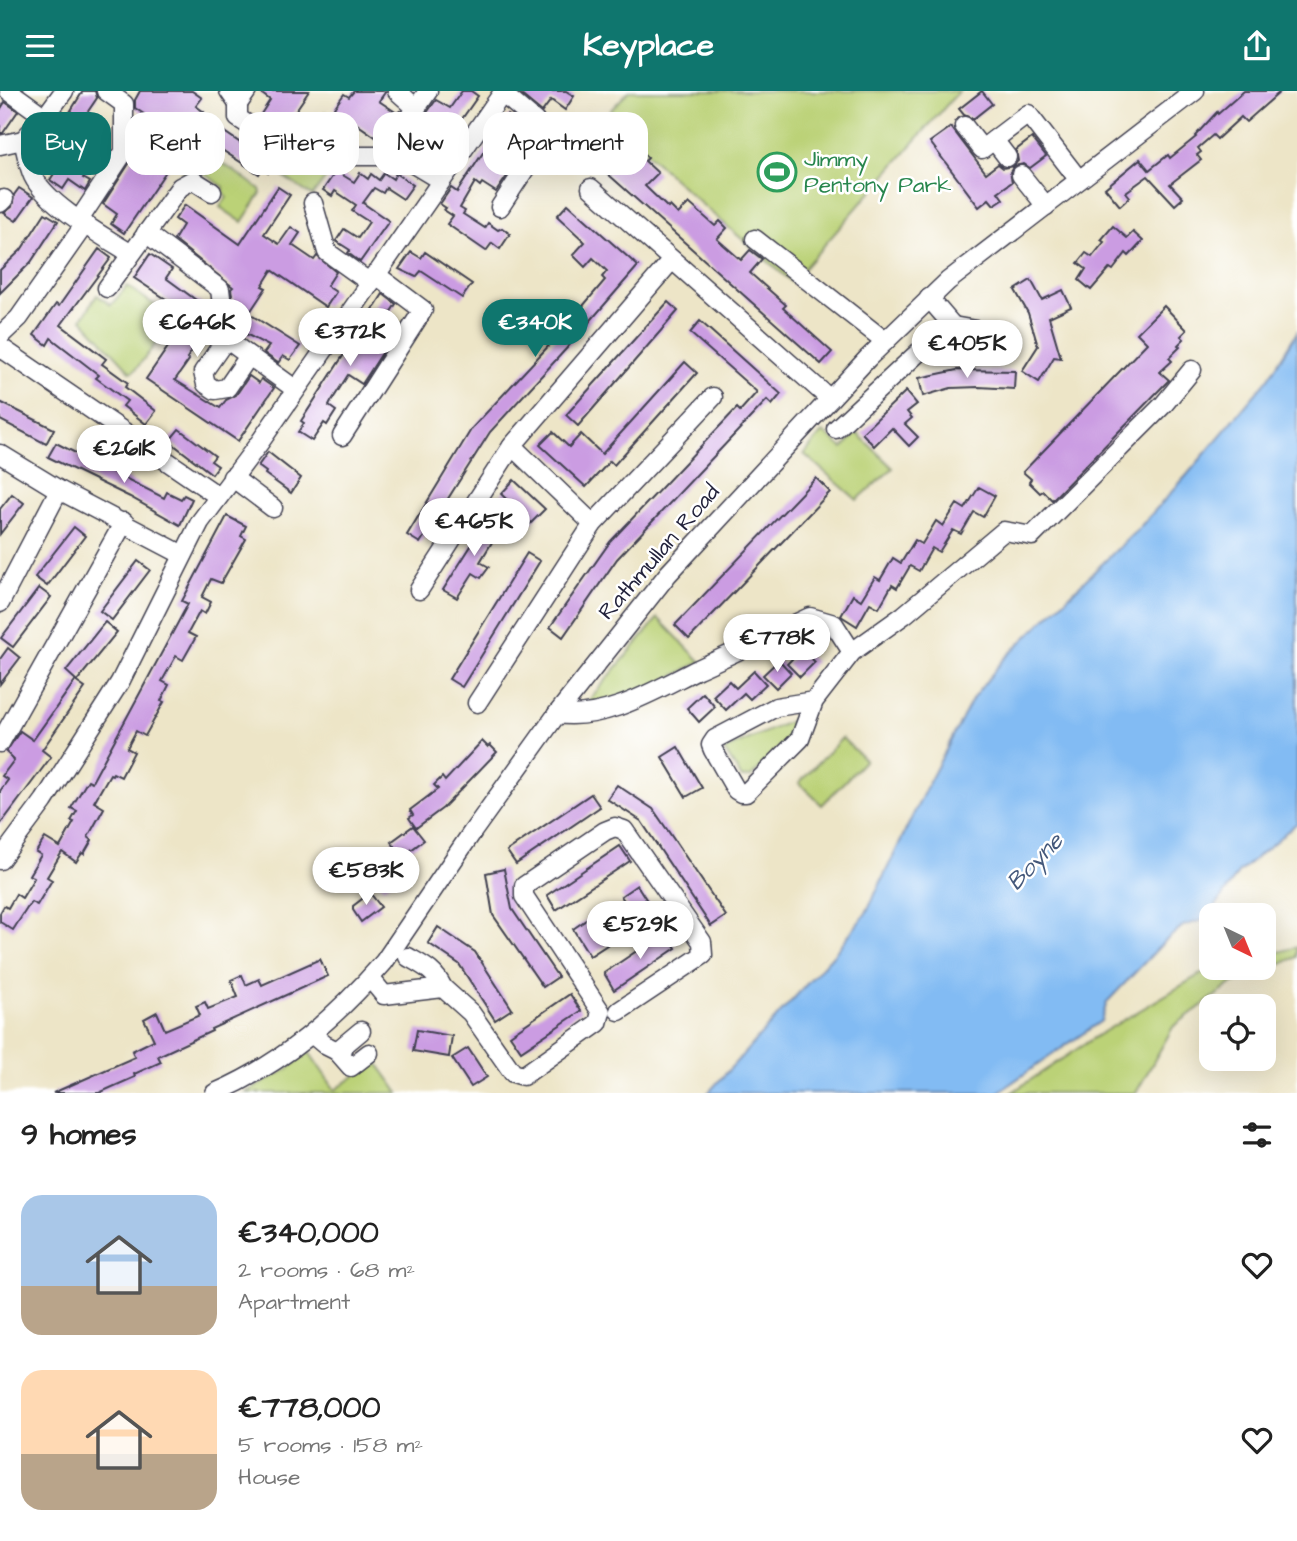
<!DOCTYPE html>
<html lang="en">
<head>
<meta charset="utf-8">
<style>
	:root { --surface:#fff; --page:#f2f2f2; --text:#222; --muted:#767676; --accent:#0f766e }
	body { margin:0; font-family:"Architects Daughter",sans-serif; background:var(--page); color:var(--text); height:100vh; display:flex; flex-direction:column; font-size:26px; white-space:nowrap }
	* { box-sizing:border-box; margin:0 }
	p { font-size:23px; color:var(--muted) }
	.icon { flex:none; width:38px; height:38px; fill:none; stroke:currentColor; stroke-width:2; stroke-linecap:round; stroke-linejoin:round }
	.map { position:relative; height:1002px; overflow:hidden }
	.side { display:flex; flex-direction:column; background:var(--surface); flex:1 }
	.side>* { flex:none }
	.guide { position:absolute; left:21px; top:21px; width:700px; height:63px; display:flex; gap:14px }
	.needle { width:46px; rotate:137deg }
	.fabs { position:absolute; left:1199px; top:812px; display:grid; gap:14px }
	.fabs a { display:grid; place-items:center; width:77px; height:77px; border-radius:14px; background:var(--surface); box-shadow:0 7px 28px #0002; font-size:35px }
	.price { position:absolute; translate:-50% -60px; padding:0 16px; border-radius:24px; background:#fff; color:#222; font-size:23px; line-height:46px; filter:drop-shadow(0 2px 4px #0008) }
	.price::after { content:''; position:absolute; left:50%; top:42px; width:21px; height:16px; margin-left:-10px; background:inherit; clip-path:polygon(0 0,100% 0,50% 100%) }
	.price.current { background:var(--accent); color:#fff }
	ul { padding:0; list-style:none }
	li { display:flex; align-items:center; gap:21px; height:175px; padding:0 21px }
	li span { display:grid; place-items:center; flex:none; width:196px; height:140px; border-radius:21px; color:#555 }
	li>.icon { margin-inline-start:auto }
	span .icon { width:84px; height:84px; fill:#fffc; stroke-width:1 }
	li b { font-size:30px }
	h2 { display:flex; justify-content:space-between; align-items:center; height:84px; padding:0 21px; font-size:30px }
	.tag { padding:0 24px; border-radius:21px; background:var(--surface); box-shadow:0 7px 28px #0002; font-size:24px; line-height:63px }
	.tag.current { background:var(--accent); color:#fff }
	header { display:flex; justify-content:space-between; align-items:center; height:91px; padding:0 21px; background:var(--accent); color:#fff; font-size:32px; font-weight:800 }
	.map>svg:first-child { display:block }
	.green { fill:#bbd277; stroke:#6e7a59; stroke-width:2 }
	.water { fill:#82bbf3; stroke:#526e97; stroke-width:2 }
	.building { fill:#cb9ce2 }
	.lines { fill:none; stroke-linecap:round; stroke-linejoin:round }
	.minor-casing { stroke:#403f50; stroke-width:21 }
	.minor { stroke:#fff; stroke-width:18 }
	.labels { text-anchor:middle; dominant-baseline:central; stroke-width:5; stroke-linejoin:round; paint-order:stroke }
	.leisure-label { font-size:23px; fill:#27864d; stroke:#fff; text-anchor:start }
	.street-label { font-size:23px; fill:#22223b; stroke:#fff }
	.water-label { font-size:24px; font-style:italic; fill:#44587b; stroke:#fff }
</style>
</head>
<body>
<header><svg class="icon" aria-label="menu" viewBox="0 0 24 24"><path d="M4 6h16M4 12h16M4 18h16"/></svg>Keyplace<svg class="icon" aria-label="share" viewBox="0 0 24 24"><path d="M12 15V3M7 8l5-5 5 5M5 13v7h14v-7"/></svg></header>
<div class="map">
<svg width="1297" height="1002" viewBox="0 0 1297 1002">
	<rect width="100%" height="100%" fill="#fff"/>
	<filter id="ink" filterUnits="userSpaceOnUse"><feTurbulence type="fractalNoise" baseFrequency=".0143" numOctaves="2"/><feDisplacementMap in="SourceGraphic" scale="14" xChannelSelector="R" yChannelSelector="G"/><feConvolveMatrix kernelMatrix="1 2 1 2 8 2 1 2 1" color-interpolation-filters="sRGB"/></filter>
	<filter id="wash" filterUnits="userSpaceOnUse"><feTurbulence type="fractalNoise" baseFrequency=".00686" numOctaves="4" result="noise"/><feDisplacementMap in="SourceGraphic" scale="28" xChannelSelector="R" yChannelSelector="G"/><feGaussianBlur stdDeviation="1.57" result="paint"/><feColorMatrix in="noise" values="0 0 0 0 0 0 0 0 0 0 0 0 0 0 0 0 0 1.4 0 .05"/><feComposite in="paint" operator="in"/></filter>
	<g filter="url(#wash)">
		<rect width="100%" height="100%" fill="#ede5c7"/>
		<g class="green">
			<path d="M629 0H959L792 191 699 111 636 52 600 30Z"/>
			<path d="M325 21 358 44 352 51 346 47 331 67 337 72 312 105 281 84 300 56 309 61 315 52 307 46Z"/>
			<path d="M193 56H199L260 98 261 102 242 131 220 116 227 106 224 103V96L197 78 184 86 182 74Z"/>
			<path d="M127 195 175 228 136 278 131 281 82 228 97 204 111 214Z"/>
			<path d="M823 341 843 357 857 342 893 377 857 409 804 363Z"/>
			<path d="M658 527 701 571 654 595 581 619Z"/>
			<path d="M800 626 801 634 751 686 742 687 724 659Z"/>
			<path d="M842 647 865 669 822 714 799 692Z"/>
			<path d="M1297 856V866L1230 894 1173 936 1136 1002H1011L1095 946 1201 883 1222 877H1264V865Z"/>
			<path d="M309 961 335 999 376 970 399 1002H245L288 978Z"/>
		</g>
		<path class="water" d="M1297 241V732L1238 782 1207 828 1183 835 1164 851 1107 911 1101 930 997 1002H708L834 863 866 822 927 695 973 607 1004 568 1139 437 1187 384 1268 288Z"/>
		<g id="blocks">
			<g class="building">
				<path d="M83 0H95L97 7 74 41 76 42 70 51 95 70 83 87 90 91 85 100 69 89 63 98 50 89 67 62 57 56 63 47 57 42Z"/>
				<path d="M140 0H192L202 7 196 15 204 21 201 25 261 66 266 57 277 51 285 56 268 82 262 78 259 83 196 42 198 39 183 28 167 52 176 57 167 71 171 73 124 142 111 133 117 123 103 113 134 65 146 73 162 49 154 43 160 34 135 17V9Z"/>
				<path d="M258 0H309L279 44 259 26 270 9Z"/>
				<path d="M354 0H386L379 10 397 22 401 19 396 30 398 38 387 54 334 17 344 3 349 6Z"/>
				<path d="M462 0H471L478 5 436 65 433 63 429 69 415 61 422 50 410 42 416 37 436 9 450 17Z"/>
				<path d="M521 0H566L574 5 565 19 551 9 542 21 519 2Z"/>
				<path d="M982 0 992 13 973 28 964 24 959 18Z"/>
				<path d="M1244 0H1281L1246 31 1241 26 1217 48 1213 44 1198 57 1201 61 1197 64 1201 69 1170 93 1183 107 1175 114 1148 85 1126 101 1130 106 1120 115 1105 97 1140 68 1149 79 1168 64 1170 67 1196 46 1195 45 1217 21 1218 23Z"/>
				<path d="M5 11 18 20 3 42H0V19Z"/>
				<path d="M508 24 521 33 515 43 528 52 523 61 509 51 497 68 512 78 496 101 482 92 480 95 475 91 460 117 465 120 463 123 485 137 488 132 498 139 502 137 510 143 500 158 492 152 486 160 447 133 453 125 444 119 446 117 440 113 451 97 457 101Z"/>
				<path d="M951 36 986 82 998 73 1003 77 1013 75 1018 70 1016 59 1032 47 1046 65 1030 77 1024 73 1014 75 1010 81 1012 91 998 101 1003 108 994 114 989 108 979 116 930 51Z"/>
				<path d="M609 37 631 55 634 53 648 67 645 70 658 82 645 95 668 117 670 115 678 123 689 112 715 135 720 130 727 137 717 148 741 169 750 159 762 168 750 182 786 214 783 217 832 261 821 273 581 59 592 47 597 52Z"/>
				<path d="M336 80 354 91 360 82 368 88 371 83 379 89 384 82 393 88 396 82 413 94 403 108 386 97 383 102 374 97 363 112 389 130 360 171 348 162 350 159 336 150 344 138 358 147 369 131 352 120 356 114 335 100 332 105 323 99Z"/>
				<path d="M278 96 290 104 264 143 279 153 291 136 300 142 292 154 314 169 317 165 336 181 327 195 336 201 326 216 272 179 262 195 266 197 248 224H251L300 255 290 269 283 265 278 272 264 262 269 255 236 238 235 227 248 224 234 215 231 198 233 196 174 149 183 134 175 128 185 114 240 153Z"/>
				<path d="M19 97 33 106 16 130 4 122 12 116 14 104Z"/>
				<path d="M568 113 638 175 566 258 490 341 420 452 407 444 472 337 555 248 605 189 602 186 607 180 593 167 585 176 573 164 585 151 557 125Z"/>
				<path d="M45 122 58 130 31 171 0 202V179L21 159Z"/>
				<path d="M1113 135 1127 147 1133 141 1143 150 1129 165 1126 162 1113 179 1110 177 1091 199 1079 189 1086 178 1078 172 1086 162 1092 166 1104 151 1101 149Z"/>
				<path d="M99 158 111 167 61 234 106 268 102 273 128 292 125 296 156 320 146 333 123 315 127 310 96 287 99 284 51 247 47 254 34 244 56 213 59 215Z"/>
				<path d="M411 161 421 167 425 161 472 193 462 207 421 180 416 186 399 178Z"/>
				<path d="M150 163 172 178 166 187 211 220 202 234 213 232 214 242 208 251 201 246 187 267 189 269 175 289 220 317 226 309 236 304 249 285 259 292 261 288 274 297 238 350 146 288 190 224 134 187Z"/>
				<path d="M1031 189 1042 209 1063 199 1071 216 1049 226 1061 267 1054 266 1039 291 1022 280 1038 255 1028 222 1015 199Z"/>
				<path d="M383 203 396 213 376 243 388 253 362 293 348 284 331 311 329 315 336 320 327 334 324 332 312 350 298 341 304 332 301 330Z"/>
				<path d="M668 211 678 220 578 335 566 324Z"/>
				<path d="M1164 215 1187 239 1181 245 1184 248 1178 254 1180 256 1169 267 1172 270 1160 281 1169 289 1052 409 1043 400 1040 402 1029 391 1031 388 1023 381 1147 252 1137 242Z"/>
				<path d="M700 230 781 303 772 314 767 309 617 468 563 546 550 536 610 451 737 317 740 320 757 301 690 242Z"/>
				<path d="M685 271 697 282 614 374 610 370 586 396 540 354 553 341 569 356 581 343 602 363Z"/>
				<path d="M957 279 1015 280 1014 298 979 296 951 297 923 305 919 287Z"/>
				<path d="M906 300 917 313 907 321 912 327 905 333 918 346 909 355 892 337 874 355 862 342Z"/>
				<path d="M0 311 54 338 46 353 0 329Z"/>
				<path d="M179 338 215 365 211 370 218 375 212 383 169 350Z"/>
				<path d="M56 352 164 407 167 401 181 408 184 404 192 408 180 434 130 406 48 366Z"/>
				<path d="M268 361 301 387 291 402 265 383 266 381 258 375Z"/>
				<path d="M816 387 830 401 689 548 675 534Z"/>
				<path d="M514 389 545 418 521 442 512 433 522 423 501 403Z"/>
				<path d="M979 396 995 405 983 426 974 421 961 443 953 439 939 461 932 457 919 480 910 475 897 497 892 494 879 517 870 512 857 535 841 525 853 504 861 509 875 486 880 489 893 467 901 472 915 449 922 453 936 430 943 435 957 413 965 418Z"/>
				<path d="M12 403 24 412 0 443V418Z"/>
				<path d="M227 425 246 435 241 445 246 448 221 492 211 488 202 506 211 511 205 523 200 520 188 542 196 546 183 569 176 565 162 590 169 594 161 610 164 611 145 645 136 640 127 657 134 661 121 686 113 682 112 684 110 683 94 711 104 717 88 746 92 749 84 763 82 762 76 771 62 761 47 786 52 789 37 814 31 811 13 839 0 831V822L4 815 8 817 16 803 22 807 34 787 29 784 41 764 36 761 45 747 60 756 74 731 71 730 77 720 71 717 88 689 92 691 188 513 182 510Z"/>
				<path d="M490 425 503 433 480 471 489 476 481 487 473 482 457 507 443 499Z"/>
				<path d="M74 436 85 445 47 495 35 486Z"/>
				<path d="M527 462 540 470 462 596 449 588Z"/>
				<path d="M138 470 150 479 112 529 100 520Z"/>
				<path d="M39 497 51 506 13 556 1 547Z"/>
				<path d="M105 531 117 541 77 590 66 580Z"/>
				<path d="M8 557 20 567 0 593V568Z"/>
				<path d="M802 558 815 571 800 586 787 573Z"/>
				<path d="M779 569 791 582 776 597 763 584Z"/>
				<path d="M754 580 766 593 750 608 744 602 726 619 713 605 729 590 736 597Z"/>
				<path d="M75 590 85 597 42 659 51 666 0 734V700L8 689 2 685 14 669 6 661 20 640 33 649Z"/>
				<path d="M703 602 715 616 699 631 687 617Z"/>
				<path d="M482 650 488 656 490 654 497 661 443 717 416 737 409 727 413 724 410 719 438 698 434 694 442 686 445 690Z"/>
				<path d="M678 656 702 697 686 706 662 666Z"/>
				<path d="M617 694 653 718 726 825 711 835 641 730 607 708Z"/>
				<path d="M591 703 600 716 516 773 507 760Z"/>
				<path d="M413 735 424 749 398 769 391 759 395 756 391 751Z"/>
				<path d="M620 755 630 770 556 819 547 804Z"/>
				<path d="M391 768 402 783 383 797 372 783Z"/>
				<path d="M504 778 512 818 558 886 543 896 493 824 486 782Z"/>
				<path d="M637 794 655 822 639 832 621 805Z"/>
				<path d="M370 802 381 816 361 831 353 819V815Z"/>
				<path d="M589 827 607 854 590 865 573 838Z"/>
				<path d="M438 836 475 861 512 918 495 929 459 873 428 852Z"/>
				<path d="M665 841 676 857 614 899 604 882Z"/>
				<path d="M320 868 328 885 211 938 212 940 158 965 161 971 134 983 135 986 99 1002H53L135 966 132 960 154 949 144 928 157 921 165 939 200 924 196 915 205 911 208 918 238 906 231 889 242 884 246 894 259 888 262 894Z"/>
				<path d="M570 903 581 920 521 960 510 944Z"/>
				<path d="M417 939 452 945 449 966 413 960Z"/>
				<path d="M468 957 487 986 471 996 452 967Z"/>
			</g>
		</g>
	</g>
	<g filter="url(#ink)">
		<use href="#blocks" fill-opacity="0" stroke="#403f50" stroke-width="2"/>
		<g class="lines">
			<defs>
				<g id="minor">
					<path d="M9 0 45 26"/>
					<path d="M229 0 238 13 247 0"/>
					<path d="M397 0 416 17"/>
					<path d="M238 13V27L267 46"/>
					<path d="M407 31 428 0"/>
					<path d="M964 35 982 58 1028 23 1079 89"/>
					<path d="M23 49C26 61 28 74 33 85 47 114 103 145 130 162"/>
					<path d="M994 49 1007 66"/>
					<path d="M0 54 23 49 45 26 64 0"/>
					<path d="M350 65H400L440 89"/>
					<path d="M1021 84 1046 115"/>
					<path d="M591 97 830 308"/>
					<path d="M0 112 4 108"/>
					<path d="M313 112 327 161 369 191"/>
					<path d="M500 116 544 49 535 30 502 2"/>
					<path d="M79 129 124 61V13L106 0"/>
					<path d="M146 142 220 198 226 248 295 298"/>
					<path d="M755 148 885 250"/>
					<path d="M107 197 180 96 193 89 212 101"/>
					<path d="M929 207 953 235"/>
					<path d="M0 245 19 227 85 133"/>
					<path d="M226 248 203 281 206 293 215 299 227 297 249 265"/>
					<path d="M0 256 218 405"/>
					<path d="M836 338 934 247 953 235 998 243"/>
					<path d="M342 345 423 219 375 183"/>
					<path d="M512 355 593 433"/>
					<path d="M0 363 59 399 183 464"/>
					<path d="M232 386 273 417"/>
					<path d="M419 499 512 355 672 169"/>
					<path d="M0 512 59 399"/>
					<path d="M814 610 776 616 715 648 711 654 713 659 736 699 741 702H746L800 648 814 610 852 561 904 524 1004 440 1032 445 1164 313 1192 279"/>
					<path d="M477 612 593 433 713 306"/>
					<path d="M557 623C606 630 655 599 698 578 736 561 773 543 810 526L834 533 852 561"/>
					<path d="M0 652 124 431"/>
					<path d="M0 769 44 710 120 591 200 431 260 351 504 0"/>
					<path d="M408 866C424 875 435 880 443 897"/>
					<path d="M370 887 384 904 443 897 471 922 513 982 523 985 598 932 601 921 524 805V795L605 740 615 736 624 739 702 851 703 864 619 920"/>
					<path d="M313 944 325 954 337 960 361 940"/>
					<path d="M337 960 351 976 369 962"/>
					<path d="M215 1002C284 972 335 927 384 871L473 740 557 623 668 483 868 267 948 190 1195 0"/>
				</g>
			</defs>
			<use href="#minor" class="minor-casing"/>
			<use href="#minor" class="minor"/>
		</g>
	</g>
	<defs>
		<symbol id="stadium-ring" viewBox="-11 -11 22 22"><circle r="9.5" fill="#fff" stroke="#2e9e5b" stroke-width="1.5"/><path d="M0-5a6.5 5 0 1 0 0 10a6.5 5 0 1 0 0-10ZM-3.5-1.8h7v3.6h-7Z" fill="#2e9e5b"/></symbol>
	</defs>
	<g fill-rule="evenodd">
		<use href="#stadium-ring" x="755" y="59" width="44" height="44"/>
	</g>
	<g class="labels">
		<g class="leisure-label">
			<text x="804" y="68">Jimmy<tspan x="804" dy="26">Pentony Park</tspan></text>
		</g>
		<g class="street-label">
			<text transform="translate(659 461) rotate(-49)">Rathmullan Road</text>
		</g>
		<g class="water-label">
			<text transform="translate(1035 771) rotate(-46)">Boyne</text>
		</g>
	</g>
</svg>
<div class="fabs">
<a><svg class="needle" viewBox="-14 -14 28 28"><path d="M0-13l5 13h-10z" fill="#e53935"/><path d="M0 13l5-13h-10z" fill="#767676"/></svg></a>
<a><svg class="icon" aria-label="locate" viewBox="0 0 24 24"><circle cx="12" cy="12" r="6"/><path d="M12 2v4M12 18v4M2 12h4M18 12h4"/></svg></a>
</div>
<b class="price" style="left:197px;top:268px">€646K</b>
<b class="price current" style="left:535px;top:268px">€340K</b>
<b class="price" style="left:350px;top:277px">€372K</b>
<b class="price" style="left:967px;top:289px">€405K</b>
<b class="price" style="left:124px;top:394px">€261K</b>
<b class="price" style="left:474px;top:467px">€465K</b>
<b class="price" style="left:777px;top:583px">€778K</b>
<b class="price" style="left:366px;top:816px">€583K</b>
<b class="price" style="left:640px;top:870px">€529K</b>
<div class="guide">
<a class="tag current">Buy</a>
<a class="tag">Rent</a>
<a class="tag">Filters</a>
<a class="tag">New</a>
<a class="tag">Apartment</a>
</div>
</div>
<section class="side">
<h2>9 homes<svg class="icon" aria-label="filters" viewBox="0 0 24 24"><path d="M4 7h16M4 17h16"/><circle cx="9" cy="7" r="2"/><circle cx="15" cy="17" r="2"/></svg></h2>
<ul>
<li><span style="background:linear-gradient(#a9c7e8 65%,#b9a48a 0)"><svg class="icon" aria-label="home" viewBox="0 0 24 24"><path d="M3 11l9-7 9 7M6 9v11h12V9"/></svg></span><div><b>€340,000</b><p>2 rooms · 68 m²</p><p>Apartment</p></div><svg class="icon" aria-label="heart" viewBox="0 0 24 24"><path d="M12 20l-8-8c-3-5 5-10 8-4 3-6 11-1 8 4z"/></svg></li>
<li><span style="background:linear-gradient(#ffd9b3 60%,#b9a48a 0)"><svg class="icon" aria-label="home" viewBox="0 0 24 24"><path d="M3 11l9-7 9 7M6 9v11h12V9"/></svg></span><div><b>€778,000</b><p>5 rooms · 158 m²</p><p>House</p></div><svg class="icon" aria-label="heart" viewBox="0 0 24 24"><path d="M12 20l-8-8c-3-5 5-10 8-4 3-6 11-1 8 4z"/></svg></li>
</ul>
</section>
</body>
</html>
